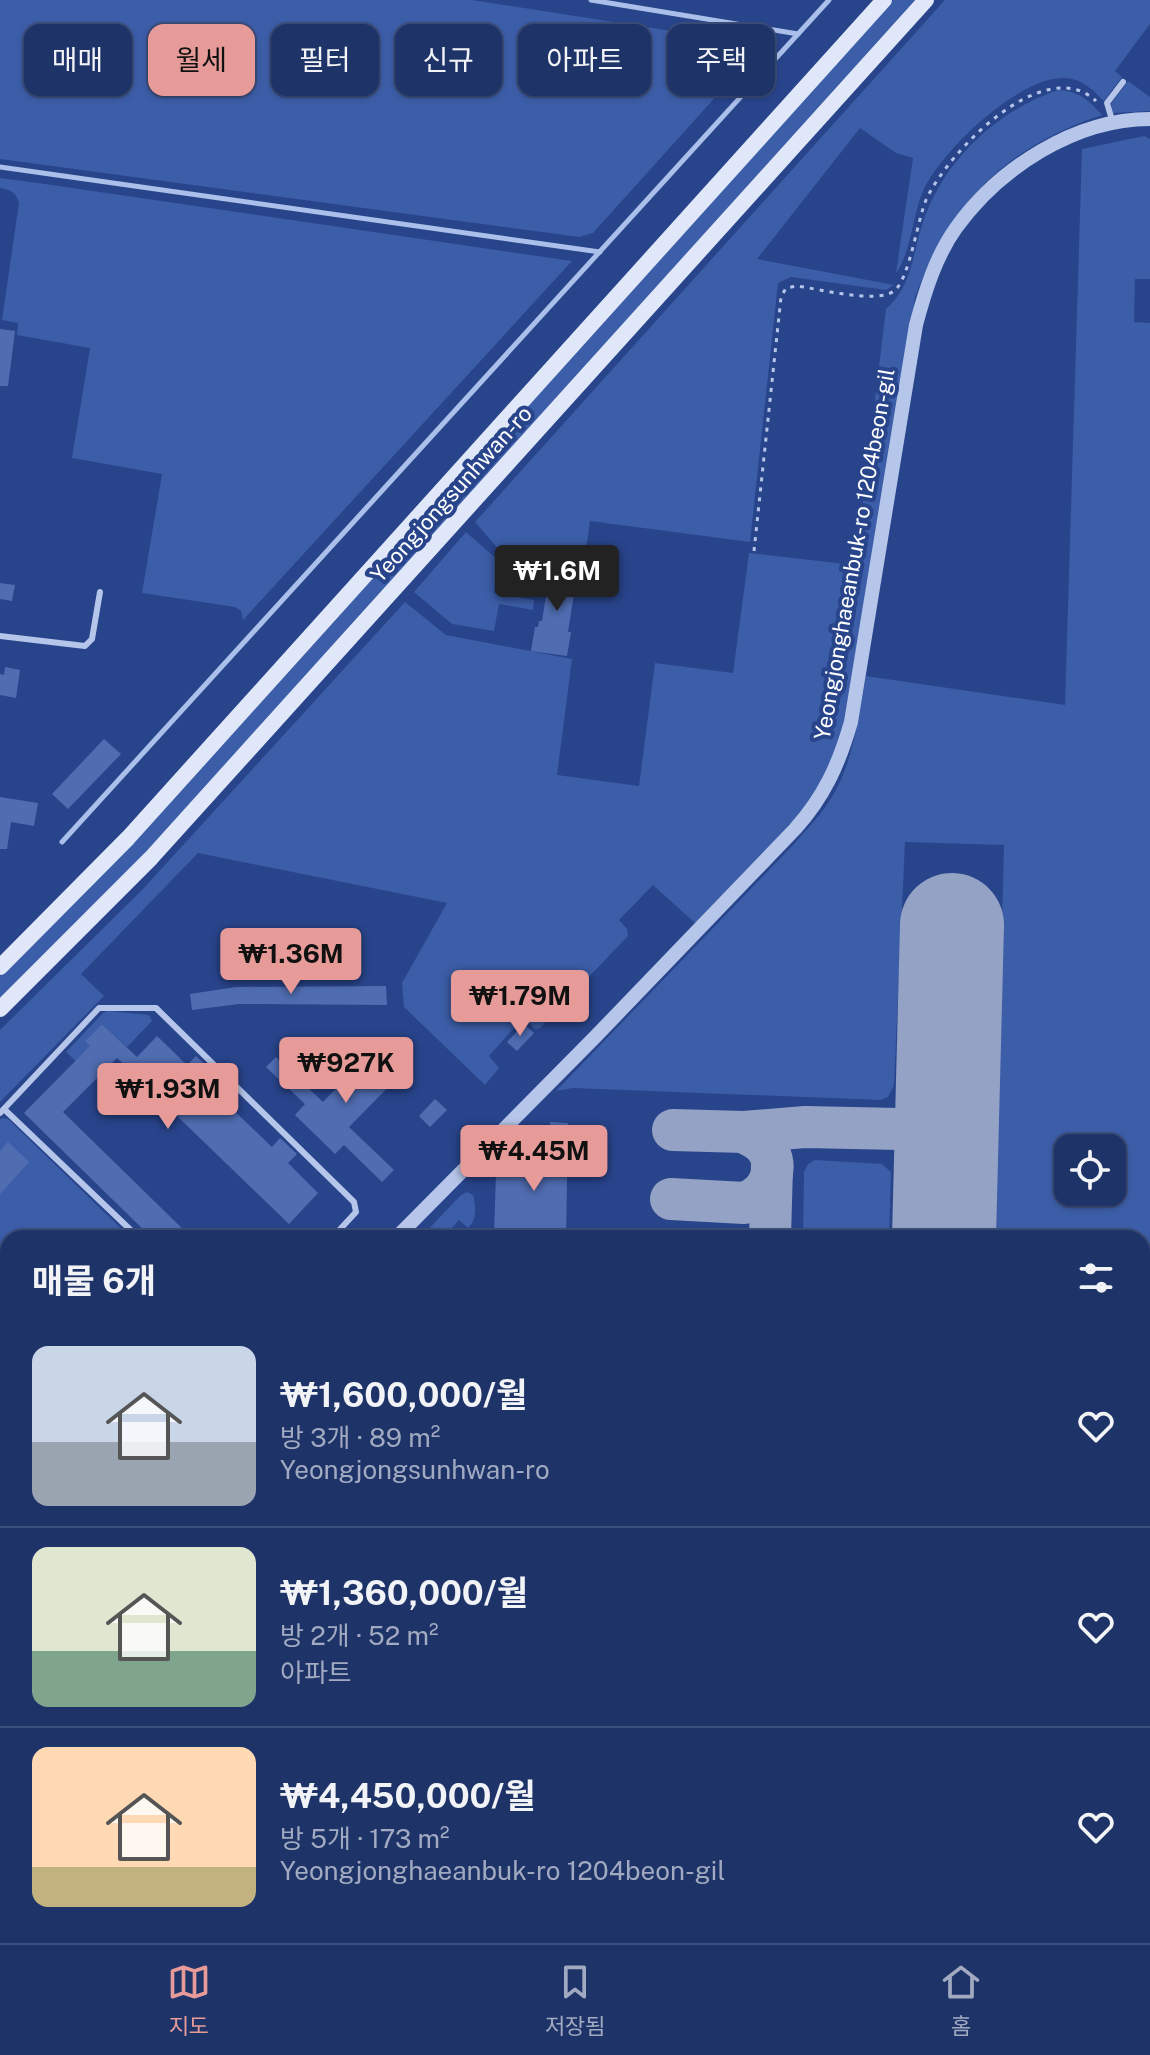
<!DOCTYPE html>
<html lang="ko">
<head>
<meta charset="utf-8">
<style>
	:root { --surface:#1e3368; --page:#263b6e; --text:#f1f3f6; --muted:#a1aac0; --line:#3c4e7c; --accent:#e69b98 }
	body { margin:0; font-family:"Public Sans","Noto Sans KR",sans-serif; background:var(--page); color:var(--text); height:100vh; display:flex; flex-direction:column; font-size:30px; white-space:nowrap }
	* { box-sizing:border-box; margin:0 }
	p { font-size:26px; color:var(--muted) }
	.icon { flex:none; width:44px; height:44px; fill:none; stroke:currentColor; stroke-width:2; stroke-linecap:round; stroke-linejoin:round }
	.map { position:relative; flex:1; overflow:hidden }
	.sheet { position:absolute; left:0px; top:1230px; width:1150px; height:714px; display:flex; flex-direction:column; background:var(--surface); border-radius:24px 24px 0 0; box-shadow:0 2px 6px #0004,0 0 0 2px var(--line) }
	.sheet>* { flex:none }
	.guide { position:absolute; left:24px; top:24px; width:1102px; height:72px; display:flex; gap:16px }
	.buttons { position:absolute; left:1054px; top:1134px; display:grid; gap:16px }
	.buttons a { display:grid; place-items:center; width:72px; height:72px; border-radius:16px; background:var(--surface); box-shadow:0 2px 6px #0004,0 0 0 2px var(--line); font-size:40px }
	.price { position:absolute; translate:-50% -68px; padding:0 18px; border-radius:8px; background:var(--accent); color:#111; font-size:26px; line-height:52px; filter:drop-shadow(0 2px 4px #0008) }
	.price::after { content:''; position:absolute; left:50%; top:48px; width:24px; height:18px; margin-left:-12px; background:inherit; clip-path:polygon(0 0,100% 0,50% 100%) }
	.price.on { background:#222; color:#fff }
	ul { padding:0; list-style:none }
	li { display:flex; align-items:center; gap:24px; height:200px; padding:0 32px }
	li+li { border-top:2px solid var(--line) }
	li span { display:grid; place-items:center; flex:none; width:224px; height:160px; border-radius:16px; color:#555 }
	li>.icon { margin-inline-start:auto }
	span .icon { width:96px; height:96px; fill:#fffc; stroke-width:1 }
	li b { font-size:34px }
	h2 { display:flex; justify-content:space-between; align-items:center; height:96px; padding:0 32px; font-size:34px }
	.pill { padding:0 28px; border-radius:16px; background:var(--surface); box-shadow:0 2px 6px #0004,0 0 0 2px var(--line); font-size:28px; line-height:72px }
	.pill.on { background:var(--accent); color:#111 }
	.menu { display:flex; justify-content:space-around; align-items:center; height:112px; border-top:2px solid var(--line); background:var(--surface); font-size:22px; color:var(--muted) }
	.menu a { display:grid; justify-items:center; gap:4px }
	.menu .on { color:var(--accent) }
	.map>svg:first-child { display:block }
	.green { fill:#3c5da7; fill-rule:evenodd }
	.water { fill:#415588; stroke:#aabfea; stroke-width:2 }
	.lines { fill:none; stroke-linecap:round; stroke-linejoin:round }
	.stream { stroke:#aabfea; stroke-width:5 }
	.taxiway { stroke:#94a2c5; stroke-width:42 }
	.runway { stroke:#94a2c5; stroke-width:104 }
	.building { fill:#506db2 }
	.path { stroke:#b6c6ea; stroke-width:3; stroke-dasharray:4 6; stroke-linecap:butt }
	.service { stroke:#b6c6ea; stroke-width:6 }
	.tertiary { stroke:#b6c6ea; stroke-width:14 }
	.secondary { stroke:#e0e7f8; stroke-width:16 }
	.labels { text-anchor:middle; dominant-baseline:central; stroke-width:8; stroke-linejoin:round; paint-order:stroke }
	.street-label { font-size:22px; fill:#fff; stroke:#28448b }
</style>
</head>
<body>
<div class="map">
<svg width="1150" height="1943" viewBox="0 0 1150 1943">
	<rect width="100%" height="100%" fill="#28448b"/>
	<g class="green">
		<path d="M0 0H472L755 44 756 52 593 233 579 237 0 159Z"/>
		<path d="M893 0H915L156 842 0 999V976L128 849Z"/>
		<path d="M945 0H1150V24L1115 71 1122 77 1104 101C1092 89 1080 77 1062 78 1017 79 941 151 923 191 913 214 910 256 896 273L913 158 896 153 860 128 757 259 894 285 886 290 791 277 778 283 750 542 590 521 584 564 501 552 475 522Z"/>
		<path d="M1128 81 1150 97V111L1113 113 1111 104Z"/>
		<path d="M1058 90C1079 91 1089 100 1102 115 1006 147 950 203 915 297L847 714 838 748 809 804 695 923 653 885 619 920 627 929 628 936 540 1028 535 1029 523 1018 489 1056 499 1068 485 1085 404 1007 402 983 447 903 198 853 81 974 104 996 0 1102V1030L143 889 405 602 446 635 572 659 557 775 639 786 655 663 733 673 749 553 855 565 886 309C912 286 912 257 922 225 942 162 996 111 1058 90Z"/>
		<path d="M1144 136 1150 139V279H1135L1134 322 1150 323V1323L1142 1331V1238H994L1004 845 905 842 894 1085 888 1097 881 1100 573 1088 556 1091 794 844C805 831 817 819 826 806 853 768 858 720 866 676L1065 705 1082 149ZM1068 1148H1112V1192H1068Z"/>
		<path d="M0 178 38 183 572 261 243 620 241 611 235 607 142 593 162 474 72 458 90 348 17 335 18 323 2 320 19 203C16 192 11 190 0 188Z"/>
		<path d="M466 532 499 561 494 593 534 600 533 610 499 604 494 631 452 624 414 592Z"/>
		<path d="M108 1011 149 1015 152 1021 127 1047 102 1024 85 1041 110 1065 96 1080 66 1052 103 1013Z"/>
		<path d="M3 1118 8 1119 131 1238H8V1416L0 1408V1119Z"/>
		<path d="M815 1160 882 1164 891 1172 889 1238H803L804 1172 808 1164Z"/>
		<path d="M467 1192 473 1195C476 1206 477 1220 468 1228L459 1220 443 1238H420L461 1195Z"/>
		<path d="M0 1517 8 1524V1622L3 1627 0 1625Z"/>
		<path d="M0 1666 8 1673V1754L2 1748 0 1750Z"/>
		<path d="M0 1793 8 1800V1848L0 1857Z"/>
		<path d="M197 1936H347L340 1943H204Z"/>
		<path d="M476 1936H565L558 1943H469Z"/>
	</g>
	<g class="water">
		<path d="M1150 1346V1469L1142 1471V1355Z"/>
		<path d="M1150 1578V1655L1142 1657V1580Z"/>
		<path d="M1150 1733V1943H558L565 1936H1142V1735Z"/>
	</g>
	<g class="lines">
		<g class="stream">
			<path d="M591 0 798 34"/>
			<path d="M0 167 600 252"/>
			<path d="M62 842 829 0"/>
		</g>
		<g class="taxiway">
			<path d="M673 1130 744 1132 805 1127 947 1130"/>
			<path d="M671 1199 744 1203C770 1195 784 1163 761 1142 756 1138 749 1135 744 1132"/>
			<path d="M770 1238 772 1166"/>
		</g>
		<path class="runway" d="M944 1238 952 925"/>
	</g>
	<g class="building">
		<path d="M0 329 15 331 8 386H0Z"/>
		<path d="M551 564 578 568 568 632H571L567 656 531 651 535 627H538L539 621H542Z"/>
		<path d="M0 583 15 585 12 601 0 599Z"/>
		<path d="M5 667 20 670 16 698 0 695V674L4 675Z"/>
		<path d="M104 739 121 754 68 809 52 794Z"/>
		<path d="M0 797 38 803 34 826 11 822 7 849H0Z"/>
		<path d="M386 986 387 1005 239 1004 192 1010 190 994 236 987Z"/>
		<path d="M102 1024 137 1057 157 1036 187 1065 196 1056 213 1072 203 1081 272 1147 280 1138 297 1154 288 1163 318 1193 289 1224 117 1058 63 1112 192 1238H152L24 1113 90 1046 85 1041Z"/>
		<path d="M524 1024 534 1033 517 1051 507 1042Z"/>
		<path d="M381 1042 407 1068 349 1127 394 1170 382 1182 344 1145 335 1154 295 1115 305 1104 266 1067 276 1057 323 1102Z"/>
		<path d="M435 1099 447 1110 430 1127 419 1116Z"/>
		<path d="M550 1122 568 1123 566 1238H494L496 1172H501L502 1159 549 1160Z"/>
		<path d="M8 1142 29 1162 0 1194V1151Z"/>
	</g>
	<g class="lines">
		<path class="path" d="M754 551 781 297 786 288 797 286C819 289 877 304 894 291 909 280 917 222 926 200 947 153 1044 52 1096 101"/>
		<g class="service">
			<path d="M1113 123 1107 103 1123 82"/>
			<path d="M0 636 85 646 92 639 100 592"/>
			<path d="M4 1109 139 1238"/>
			<path d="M0 1113 99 1008H156L354 1202 356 1212 332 1238"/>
			<path d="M0 1424 8 1432"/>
			<path d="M0 1929 15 1943"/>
		</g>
		<g class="tertiary">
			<path d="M396 1238 596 1036 795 829C824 797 839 764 851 722L916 325C925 291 936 256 956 228 999 168 1075 119 1150 119"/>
			<path d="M0 1641 3 1644 8 1638"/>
		</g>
		<g class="secondary">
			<path d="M0 967 128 838 884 0"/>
			<path d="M0 1009 151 858 926 0"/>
		</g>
	</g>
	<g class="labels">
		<g class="street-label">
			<text transform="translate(451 494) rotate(-48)">Yeongjongsunhwan-ro</text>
			<text transform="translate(854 554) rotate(-80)">Yeongjonghaeanbuk-ro 1204beon-gil</text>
		</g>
	</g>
</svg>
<div class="buttons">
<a><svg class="icon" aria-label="locate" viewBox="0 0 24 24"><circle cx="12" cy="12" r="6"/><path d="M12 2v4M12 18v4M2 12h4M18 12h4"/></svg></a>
</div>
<b class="price on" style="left:557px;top:613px">₩1.6M</b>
<b class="price" style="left:291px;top:996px">₩1.36M</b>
<b class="price" style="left:520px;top:1038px">₩1.79M</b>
<b class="price" style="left:346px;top:1105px">₩927K</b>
<b class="price" style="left:168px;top:1131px">₩1.93M</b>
<b class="price" style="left:534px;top:1193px">₩4.45M</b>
<div class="guide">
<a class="pill">매매</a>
<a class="pill on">월세</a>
<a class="pill">필터</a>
<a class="pill">신규</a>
<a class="pill">아파트</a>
<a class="pill">주택</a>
</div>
<section class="sheet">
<h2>매물 6개<svg class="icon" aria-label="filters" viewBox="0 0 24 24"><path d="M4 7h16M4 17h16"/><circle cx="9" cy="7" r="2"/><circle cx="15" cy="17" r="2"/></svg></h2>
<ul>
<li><span style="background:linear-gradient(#c9d6e8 60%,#9aa5b1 0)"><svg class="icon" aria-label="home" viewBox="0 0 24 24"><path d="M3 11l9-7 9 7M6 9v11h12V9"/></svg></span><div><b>₩1,600,000/월</b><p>방 3개 · 89 m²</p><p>Yeongjongsunhwan-ro</p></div><svg class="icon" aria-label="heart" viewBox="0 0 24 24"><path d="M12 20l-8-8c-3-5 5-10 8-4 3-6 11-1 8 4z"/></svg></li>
<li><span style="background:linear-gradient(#dfe7d0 65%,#7fa58c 0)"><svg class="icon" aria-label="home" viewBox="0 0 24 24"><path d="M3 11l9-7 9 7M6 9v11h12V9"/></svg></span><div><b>₩1,360,000/월</b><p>방 2개 · 52 m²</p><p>아파트</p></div><svg class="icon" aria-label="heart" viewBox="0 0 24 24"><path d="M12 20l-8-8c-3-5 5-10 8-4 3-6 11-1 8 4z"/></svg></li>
<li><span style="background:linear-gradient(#ffd9b3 75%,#c2b280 0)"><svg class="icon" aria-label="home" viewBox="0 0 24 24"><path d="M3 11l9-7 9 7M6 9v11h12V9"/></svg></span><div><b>₩4,450,000/월</b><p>방 5개 · 173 m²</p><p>Yeongjonghaeanbuk-ro 1204beon-gil</p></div><svg class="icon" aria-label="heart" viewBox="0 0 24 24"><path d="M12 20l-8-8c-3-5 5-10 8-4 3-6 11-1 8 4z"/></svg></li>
</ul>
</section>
</div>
<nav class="menu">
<a class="on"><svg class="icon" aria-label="map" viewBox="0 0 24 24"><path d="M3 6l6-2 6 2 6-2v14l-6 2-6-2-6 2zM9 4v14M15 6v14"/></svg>지도</a>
<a><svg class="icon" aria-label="saved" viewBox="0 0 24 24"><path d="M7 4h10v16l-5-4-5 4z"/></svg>저장됨</a>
<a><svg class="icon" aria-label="home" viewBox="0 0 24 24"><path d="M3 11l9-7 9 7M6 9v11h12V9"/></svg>홈</a>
</nav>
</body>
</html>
